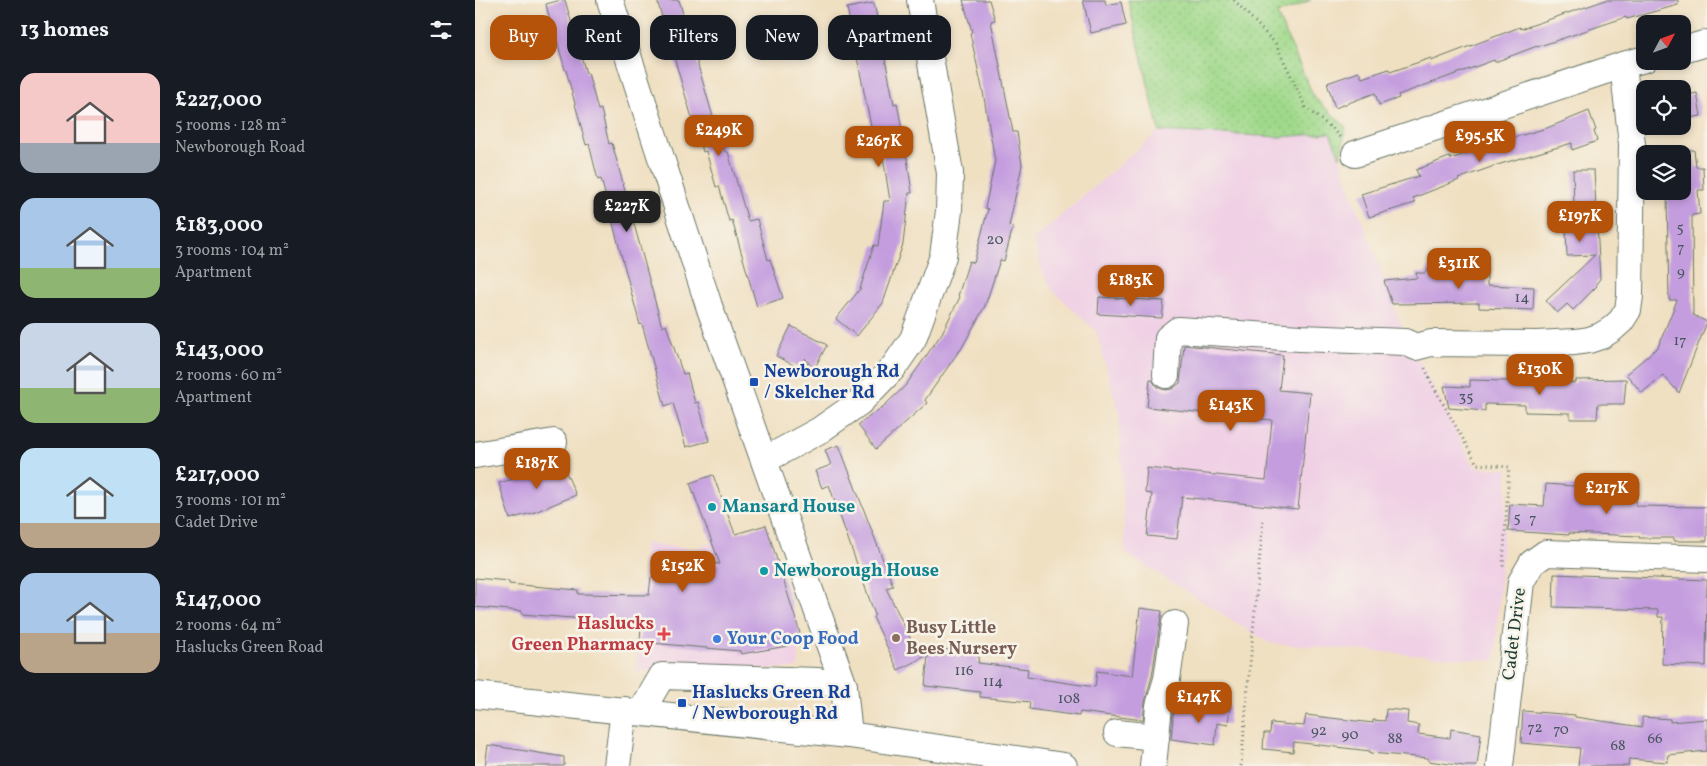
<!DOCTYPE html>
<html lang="en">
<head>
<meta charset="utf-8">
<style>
	:root { --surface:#171b24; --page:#20242c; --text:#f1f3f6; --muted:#9ea1a6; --accent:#b45309 }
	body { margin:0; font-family:Vollkorn,serif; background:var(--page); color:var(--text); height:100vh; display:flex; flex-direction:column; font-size:19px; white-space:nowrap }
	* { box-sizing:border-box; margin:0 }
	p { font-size:16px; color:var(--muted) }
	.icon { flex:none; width:28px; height:28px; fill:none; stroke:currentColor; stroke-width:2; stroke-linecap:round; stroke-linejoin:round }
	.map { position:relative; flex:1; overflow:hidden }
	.sheet { display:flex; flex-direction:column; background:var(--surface); width:475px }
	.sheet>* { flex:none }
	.guide { position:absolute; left:15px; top:15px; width:475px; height:45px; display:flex; gap:10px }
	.needle { width:32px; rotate:49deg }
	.fabs { position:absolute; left:1161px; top:15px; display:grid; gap:10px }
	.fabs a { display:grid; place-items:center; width:55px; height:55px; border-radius:10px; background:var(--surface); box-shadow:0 2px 8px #0003; font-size:25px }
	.price { position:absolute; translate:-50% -42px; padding:0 11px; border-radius:10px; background:var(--accent); color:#fff; font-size:16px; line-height:32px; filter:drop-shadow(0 1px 2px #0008) }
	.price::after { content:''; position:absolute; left:50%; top:30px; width:15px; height:11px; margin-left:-8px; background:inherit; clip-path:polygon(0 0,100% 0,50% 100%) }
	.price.on { background:#222; color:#fff }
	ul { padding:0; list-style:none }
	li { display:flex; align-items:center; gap:15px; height:125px; padding:0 20px }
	li span { display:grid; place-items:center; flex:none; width:140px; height:100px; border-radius:15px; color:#555 }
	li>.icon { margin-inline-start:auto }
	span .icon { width:60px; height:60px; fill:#fffc; stroke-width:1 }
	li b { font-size:21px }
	h2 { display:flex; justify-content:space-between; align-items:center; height:60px; padding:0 20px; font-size:21px }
	.chip { padding:0 18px; border-radius:15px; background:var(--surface); box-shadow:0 2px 8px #0003; font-size:18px; line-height:45px }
	.chip.on { background:var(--accent); color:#fff }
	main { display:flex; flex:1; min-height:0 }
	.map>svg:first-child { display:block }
	.built { fill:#f0d0e5 }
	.grass { fill:url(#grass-dots); stroke:#608b60 }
	.building { fill:#c49ddf }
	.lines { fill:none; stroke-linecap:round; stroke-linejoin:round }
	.minor-casing { stroke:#687666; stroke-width:28 }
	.path { stroke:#687666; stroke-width:3; stroke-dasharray:1 4; stroke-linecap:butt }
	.minor { stroke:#fff; stroke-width:26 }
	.transit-dot { fill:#1a4fb4; stroke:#f7f3e8; stroke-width:2 }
	.culture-dot { fill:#0f9aa8; stroke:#f7f3e8; stroke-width:2 }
	.health-dot { fill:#e0444e; stroke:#f7f3e8; stroke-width:2 }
	.education-dot { fill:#8d6e63; stroke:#f7f3e8; stroke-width:2 }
	.shop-dot { fill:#3f7fe0; stroke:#f7f3e8; stroke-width:2 }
	.labels { text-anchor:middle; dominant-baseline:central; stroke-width:5; stroke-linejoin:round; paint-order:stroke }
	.number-label { font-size:15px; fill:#48555f }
	.transit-label { font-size:18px; font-weight:bold; fill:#164399; stroke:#f7f3e8; text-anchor:start }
	.culture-label { font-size:18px; font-weight:bold; fill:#0d838f; stroke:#f7f3e8; text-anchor:start }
	.health-label { font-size:18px; font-weight:bold; fill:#be3a42; stroke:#f7f3e8; text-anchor:end }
	.education-label { font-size:18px; font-weight:bold; fill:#785e54; stroke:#f7f3e8; text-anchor:start }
	.street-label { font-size:18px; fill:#1f3d34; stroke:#f7f3e8 }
	.shop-label { font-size:18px; font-weight:bold; fill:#366cbe; stroke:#f7f3e8; text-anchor:start }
</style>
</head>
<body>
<main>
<section class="sheet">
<h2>13 homes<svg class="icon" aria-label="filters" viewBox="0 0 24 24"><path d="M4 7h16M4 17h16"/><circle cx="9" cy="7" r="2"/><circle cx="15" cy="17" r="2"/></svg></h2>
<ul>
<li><span style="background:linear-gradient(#f6c9c9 70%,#9aa5b1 0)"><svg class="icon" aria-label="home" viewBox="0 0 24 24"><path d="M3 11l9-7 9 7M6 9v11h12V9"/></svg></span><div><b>£227,000</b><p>5 rooms · 128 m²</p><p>Newborough Road</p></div></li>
<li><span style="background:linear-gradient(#a9c7e8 70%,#8fb573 0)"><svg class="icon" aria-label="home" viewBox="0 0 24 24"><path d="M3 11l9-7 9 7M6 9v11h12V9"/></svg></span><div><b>£183,000</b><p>3 rooms · 104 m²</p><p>Apartment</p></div></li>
<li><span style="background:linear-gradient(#c9d6e8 65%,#8fb573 0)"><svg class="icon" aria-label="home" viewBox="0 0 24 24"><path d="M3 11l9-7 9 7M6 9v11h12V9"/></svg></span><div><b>£143,000</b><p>2 rooms · 60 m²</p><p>Apartment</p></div></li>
<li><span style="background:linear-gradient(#bfe0f5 75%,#b9a48a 0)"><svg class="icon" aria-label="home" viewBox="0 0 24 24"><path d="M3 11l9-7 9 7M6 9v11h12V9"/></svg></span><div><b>£217,000</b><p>3 rooms · 101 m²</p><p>Cadet Drive</p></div></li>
<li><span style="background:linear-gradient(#a9c7e8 60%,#b9a48a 0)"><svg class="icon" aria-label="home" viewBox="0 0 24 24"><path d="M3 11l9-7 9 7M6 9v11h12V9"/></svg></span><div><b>£147,000</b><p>2 rooms · 64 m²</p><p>Haslucks Green Road</p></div></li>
</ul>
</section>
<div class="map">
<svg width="1232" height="766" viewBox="0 0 1232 766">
	<defs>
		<pattern id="grass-dots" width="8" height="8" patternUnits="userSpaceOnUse" patternTransform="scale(1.25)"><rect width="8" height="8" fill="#a0d98b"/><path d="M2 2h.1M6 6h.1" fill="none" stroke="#89bb79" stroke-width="1.8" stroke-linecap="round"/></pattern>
	</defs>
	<rect width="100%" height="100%" fill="#f7f3e8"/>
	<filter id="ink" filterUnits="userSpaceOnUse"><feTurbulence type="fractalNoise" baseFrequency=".02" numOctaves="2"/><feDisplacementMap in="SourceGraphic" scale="10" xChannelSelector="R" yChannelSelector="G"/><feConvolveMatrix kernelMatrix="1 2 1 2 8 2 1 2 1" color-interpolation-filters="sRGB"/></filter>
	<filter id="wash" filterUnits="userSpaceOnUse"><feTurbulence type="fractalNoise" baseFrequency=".0096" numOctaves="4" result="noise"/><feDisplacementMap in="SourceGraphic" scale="20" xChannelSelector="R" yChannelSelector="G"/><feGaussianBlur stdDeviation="1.12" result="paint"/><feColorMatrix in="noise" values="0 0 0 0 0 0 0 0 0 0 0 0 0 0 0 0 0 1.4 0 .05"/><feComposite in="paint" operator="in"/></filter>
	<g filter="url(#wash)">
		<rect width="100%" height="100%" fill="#f0e0c2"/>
		<g class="built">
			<path d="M684 131 806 137 855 133 865 157 873 184 929 332 1000 467 1033 469 1020 661 794 643 650 553 644 413 621 331 577 290 566 268 559 239Z"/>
			<path d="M291 525 325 633 323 668 161 671 170 543 219 549Z"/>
		</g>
		<path class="grass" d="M653 0H836L802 14 839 97 871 127 865 157 855 133 806 137 684 131Z"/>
		<g id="blocks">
			<g class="building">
				<path d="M86 0H90L111 73H113L123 110 126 109 134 144 137 143 187 327 191 325 208 374 212 373 220 403 223 402 234 441 211 447 198 403 190 406 167 324 165 325 126 179 123 180 114 144 111 145 91 70H90L80 33 78 34 71 4Z"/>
				<path d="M182 0H204L238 117H240L250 152H253L273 221 282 219 293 260 295 259 308 298 282 307 257 220 254 221 244 186 241 187 231 151 228 152 219 118H217Z"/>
				<path d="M488 0H514L520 20 516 21 538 132H542L547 165 534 226 538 227 529 261 525 260 510 306 485 351H484L450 400 452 403 401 449 383 425 409 406 431 385 467 333 485 297 483 296 494 261 499 263 513 209 510 208 520 161 508 92 495 33 497 32Z"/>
				<path d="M608 0H630L631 5 646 2 651 25 616 33Z"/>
				<path d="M1131 0H1203V5L1152 19 1151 17 1062 47V46L1020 62 1019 60 923 95 924 98 904 105 900 93 860 108 852 83 884 72 887 78 914 69 915 72 956 58V61L1045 27 1046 29Z"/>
				<path d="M399 3 419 104 422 103 430 145 437 193H434L428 244 408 303 382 336 361 319 385 289 399 245 403 246 409 201H415L407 150 401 151 372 8Z"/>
				<path d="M1222 93 1226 116 1208 119V96Z"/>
				<path d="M1114 111 1121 130 1119 131 1122 141 1097 150V143L1022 165 983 179 984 180 938 198 940 203 894 217 886 194 944 176 941 170 974 157 976 159 1030 140 1072 128Z"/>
				<path d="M1208 150H1219L1221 167H1228L1229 190H1223L1225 214 1217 215 1218 315 1232 322 1204 393 1188 375 1167 393 1151 374 1183 347 1202 300H1194L1192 197H1193V191H1208Z"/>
				<path d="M1098 170H1119L1125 279 1121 284 1122 286 1098 310 1092 304 1082 313 1071 301 1120 255 1092 256 1090 205H1099Z"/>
				<path d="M959 261 966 265H973V268L1012 269V285L1059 287 1058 310 1004 308V303L917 304 909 281 942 278 941 273H950Z"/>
				<path d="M624 297 689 301 687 318 623 314Z"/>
				<path d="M316 326 352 345 339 369 330 358 337 375 301 356Z"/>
				<path d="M709 345 808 355 804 390 835 393 823 509 707 497 702 539 672 536 677 494 670 493 672 468 791 480 797 420 672 407 675 380H677L682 387 690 390 697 389 705 383Z"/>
				<path d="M1151 379 1149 404H1123L1122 419H1095V413L1050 412V405L1010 404V411L974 408 969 386 995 387V380L1101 383V380Z"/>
				<path d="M364 445 418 586 411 588 439 646 504 653 503 663 553 669 552 677 620 687 622 671 657 676 665 608 687 611 677 676 670 702 668 720 605 712 604 716 554 709 555 702 505 697V692L450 686 453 655 423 670 398 617 400 615 354 485 347 488 340 471 356 465 350 450Z"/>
				<path d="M85 459 101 495 60 512 35 519 24 483 42 478Z"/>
				<path d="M238 475 260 534 291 525 325 633 311 638 313 646 266 654 265 651 165 642 166 624 109 622V619L47 614V611L0 607V578L34 581V584L103 590V594L174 595 176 577 197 579 198 560 245 564 215 483Z"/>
				<path d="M1071 484 1113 487V485L1161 489V506L1232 507V541H1199V538H1164V536L1094 533V535L1033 531 1035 504 1069 506Z"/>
				<path d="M1079 574 1232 580 1231 666 1187 664 1188 617H1183V610L1078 607Z"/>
				<path d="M736 704 755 706 753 725 742 723 740 745 696 739 699 707 735 712Z"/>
				<path d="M911 709 933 711 932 723 944 725 943 734 975 738 976 729 1006 734 1002 766H989L953 761V758L895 753V751L819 742 818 752 788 749 789 733H795L796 723 829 726 831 715 898 723V720L910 721Z"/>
				<path d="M1048 711 1100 715V717L1167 727V717L1195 719V722L1232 719V751L1193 755 1192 762 1154 759 1153 766H1103L1105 748 1046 743Z"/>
				<path d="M13 745 89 757V766H10Z"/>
			</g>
		</g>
	</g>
	<g filter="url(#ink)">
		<use href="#blocks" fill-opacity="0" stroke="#687666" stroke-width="1"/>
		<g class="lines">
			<defs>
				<g id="minor">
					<path d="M135 0 234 306 369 686 374 735"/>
					<path d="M1208 50 1232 43"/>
					<path d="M880 154 1148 65 1170 59"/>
					<path d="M691 375 693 338 703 330 825 338 930 342 941 347 956 343 1061 344 1100 342 1114 340 1126 336 1137 329 1146 321 1153 310 1155 296 1157 144 1148 65"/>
					<path d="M0 455 79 442"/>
					<path d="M290 460 345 430 385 402 418 368 438 339 468 256 474 211 475 173 445 0"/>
					<path d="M0 695 374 735 589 766"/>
					<path d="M166 712 187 676 343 681 369 686"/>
					<path d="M642 733 681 737"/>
					<path d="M142 766 149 710"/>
					<path d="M678 766 684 706 692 679 700 624"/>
					<path d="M1025 766 1046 582 1057 563 1071 553 1232 559"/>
				</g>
			</defs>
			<use href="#minor" class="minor-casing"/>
			<g class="path">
				<path d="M759 0 801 44 831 108 858 129 866 139"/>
				<path d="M950 368 956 382 1002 464 1034 467 1028 567"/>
				<path d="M766 766 788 519"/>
			</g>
			<use href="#minor" class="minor"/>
		</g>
	</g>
	<g class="transit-dot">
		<rect x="274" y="377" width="10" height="10" rx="2.5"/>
		<rect x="202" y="698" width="10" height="10" rx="2.5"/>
	</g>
	<g class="culture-dot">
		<circle cx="237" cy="507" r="5"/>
		<circle cx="289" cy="571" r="5"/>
	</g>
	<path class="health-dot" d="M186.5 626.5h5v5h5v5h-5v5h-5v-5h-5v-5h5z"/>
	<circle class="education-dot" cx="421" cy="638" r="5"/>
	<circle class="shop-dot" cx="242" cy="639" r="5"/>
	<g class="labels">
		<g class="number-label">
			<text x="1205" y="228">5</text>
			<text x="520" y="240">20</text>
			<text x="1206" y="248">7</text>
			<text x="1206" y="272">9</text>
			<text x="1047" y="298">14</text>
			<text x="1205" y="341">17</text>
			<text x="991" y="397">35</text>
			<text x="1042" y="518">5</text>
			<text x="1058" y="519">7</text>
			<text x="489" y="671">116</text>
			<text x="518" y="682">114</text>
			<text x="594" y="699">108</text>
			<text x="1060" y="728">72</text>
			<text x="1086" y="730">70</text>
			<text x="844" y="731">92</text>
			<text x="875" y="735">90</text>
			<text x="920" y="739">88</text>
			<text x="1180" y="739">66</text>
			<text x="1143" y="746">68</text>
		</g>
		<g class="transit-label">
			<text x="289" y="372">Newborough Rd<tspan x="289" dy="21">/ Skelcher Rd</tspan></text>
			<text x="217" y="693">Haslucks Green Rd<tspan x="217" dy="21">/ Newborough Rd</tspan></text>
		</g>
		<g class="culture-label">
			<text x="247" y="507">Mansard House</text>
			<text x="299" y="571">Newborough House</text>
		</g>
		<g class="health-label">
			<text x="179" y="624">Haslucks<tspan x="179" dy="21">Green Pharmacy</tspan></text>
		</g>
		<g class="education-label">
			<text x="431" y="628">Busy Little<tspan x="431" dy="21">Bees Nursery</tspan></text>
		</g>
		<g class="street-label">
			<text transform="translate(1040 634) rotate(-83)">Cadet Drive</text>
		</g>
		<g class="shop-label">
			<text x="252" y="639">Your Coop Food</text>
		</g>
	</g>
</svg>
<div class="fabs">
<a><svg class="needle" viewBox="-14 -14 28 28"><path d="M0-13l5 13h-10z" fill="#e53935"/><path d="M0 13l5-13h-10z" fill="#9ea1a6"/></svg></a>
<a><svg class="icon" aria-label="locate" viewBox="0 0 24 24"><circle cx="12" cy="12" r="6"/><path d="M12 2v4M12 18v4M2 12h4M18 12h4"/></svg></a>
<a><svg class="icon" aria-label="layers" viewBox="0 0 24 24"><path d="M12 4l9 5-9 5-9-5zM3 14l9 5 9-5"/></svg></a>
</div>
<b class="price" style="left:244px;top:157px">£249K</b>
<b class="price" style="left:1005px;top:163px">£95.5K</b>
<b class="price" style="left:404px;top:168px">£267K</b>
<b class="price on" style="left:152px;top:233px">£227K</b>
<b class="price" style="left:1105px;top:243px">£197K</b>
<b class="price" style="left:984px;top:290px">£311K</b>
<b class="price" style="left:656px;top:307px">£183K</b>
<b class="price" style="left:1065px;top:396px">£130K</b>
<b class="price" style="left:756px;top:432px">£143K</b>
<b class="price" style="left:62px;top:490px">£187K</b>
<b class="price" style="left:1132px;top:515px">£217K</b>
<b class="price" style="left:208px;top:593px">£152K</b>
<b class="price" style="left:724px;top:724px">£147K</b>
<div class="guide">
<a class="chip on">Buy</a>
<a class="chip">Rent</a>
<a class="chip">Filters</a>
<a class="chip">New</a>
<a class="chip">Apartment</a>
</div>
</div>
</main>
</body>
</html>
